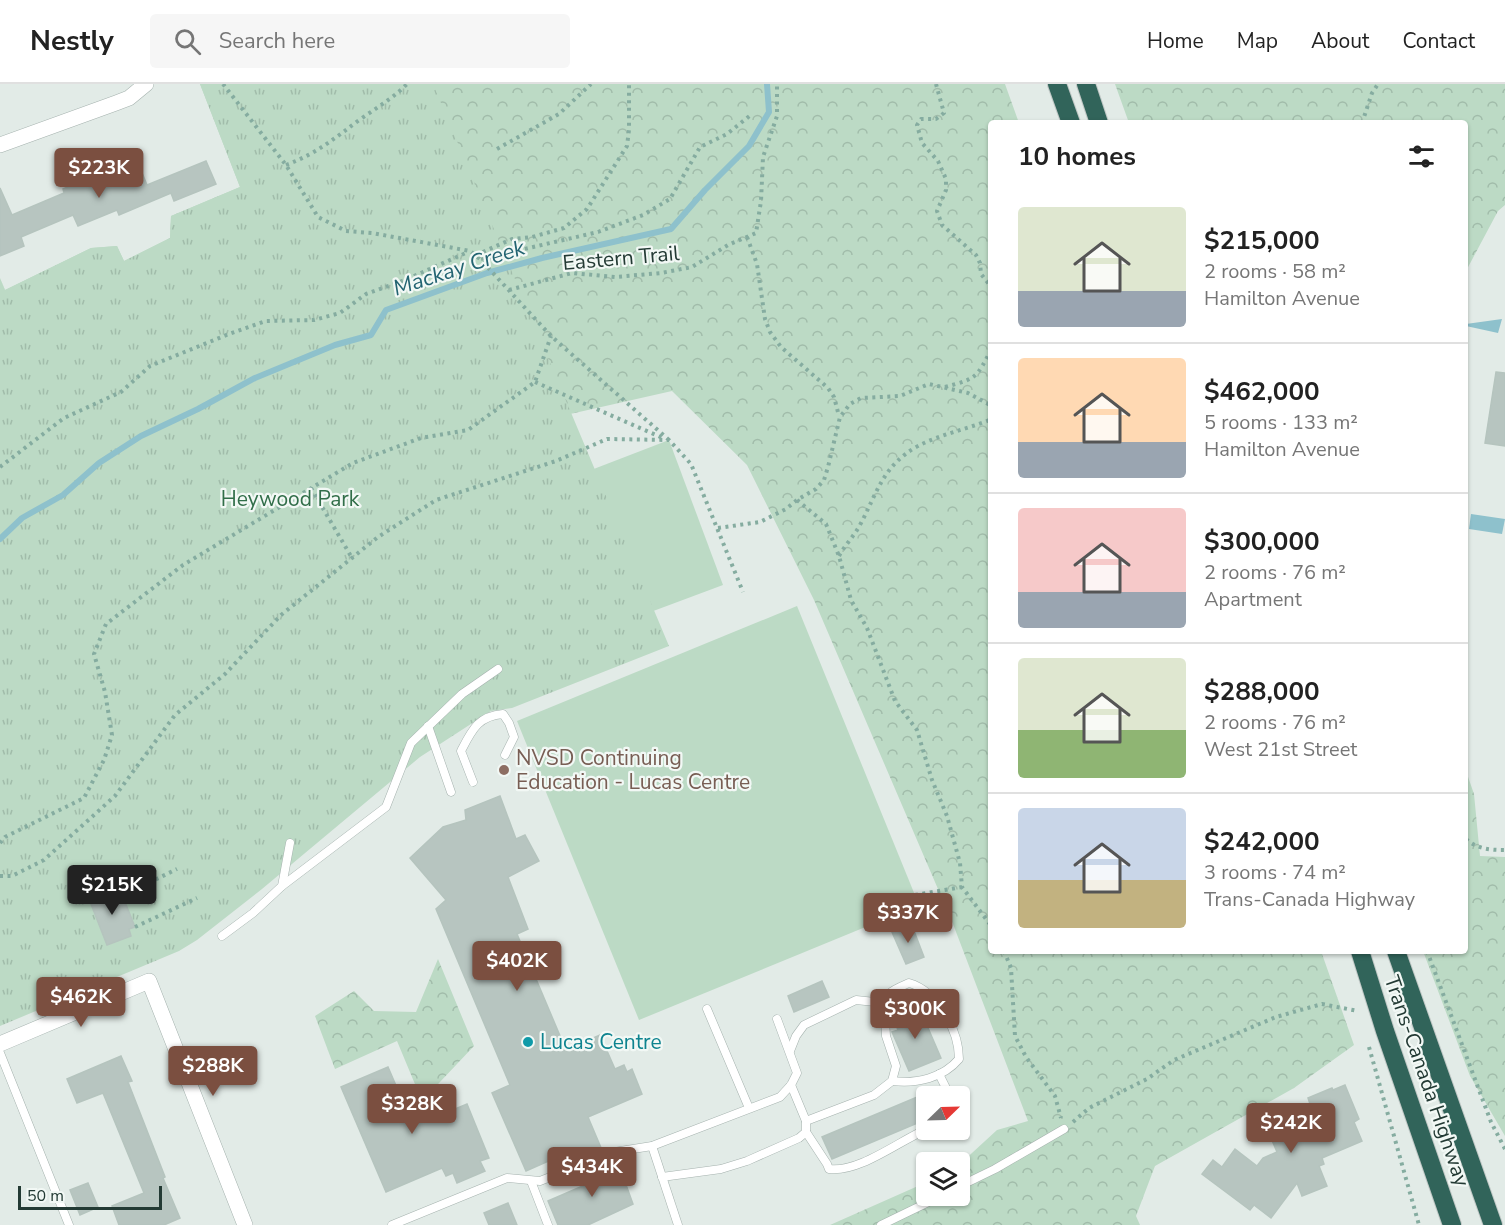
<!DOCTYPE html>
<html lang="en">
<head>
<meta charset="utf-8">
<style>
	:root { --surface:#fff; --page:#f6f6f6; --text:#222; --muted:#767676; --line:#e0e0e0; --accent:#7b4f40 }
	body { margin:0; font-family:"Nunito Sans",sans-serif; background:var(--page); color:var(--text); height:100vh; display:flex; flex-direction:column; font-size:22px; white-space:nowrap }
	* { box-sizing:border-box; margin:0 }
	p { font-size:20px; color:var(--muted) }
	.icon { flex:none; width:33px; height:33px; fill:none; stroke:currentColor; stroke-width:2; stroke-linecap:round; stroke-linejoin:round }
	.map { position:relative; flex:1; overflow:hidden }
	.sheet { position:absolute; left:988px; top:36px; width:480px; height:834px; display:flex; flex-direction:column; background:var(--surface); border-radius:6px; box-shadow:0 2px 4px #0004 }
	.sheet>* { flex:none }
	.needle { width:39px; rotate:67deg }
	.fabs { position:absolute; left:916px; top:1002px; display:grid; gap:12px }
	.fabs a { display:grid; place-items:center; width:54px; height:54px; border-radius:6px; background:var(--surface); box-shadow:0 2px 4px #0004; font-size:30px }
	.scale { position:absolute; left:18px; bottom:15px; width:144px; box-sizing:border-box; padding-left:6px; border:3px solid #233a34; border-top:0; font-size:16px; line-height:21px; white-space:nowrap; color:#233a34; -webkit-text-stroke:4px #f2f8f5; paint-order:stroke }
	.price { position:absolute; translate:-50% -51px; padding:0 14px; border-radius:6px; background:var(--accent); color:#fff; font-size:20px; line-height:39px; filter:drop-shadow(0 2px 3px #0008) }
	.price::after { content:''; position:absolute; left:50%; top:36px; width:18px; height:14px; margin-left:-9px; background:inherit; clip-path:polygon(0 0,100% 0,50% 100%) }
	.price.on { background:#222; color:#fff }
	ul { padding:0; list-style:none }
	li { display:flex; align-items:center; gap:18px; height:150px; padding:0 30px }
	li+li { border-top:2px solid var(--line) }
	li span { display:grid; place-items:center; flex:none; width:168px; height:120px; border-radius:6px; color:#555 }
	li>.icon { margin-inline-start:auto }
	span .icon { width:72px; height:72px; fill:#fffc; stroke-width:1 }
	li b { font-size:26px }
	h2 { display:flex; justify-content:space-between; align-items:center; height:72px; padding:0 30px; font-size:26px }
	header { display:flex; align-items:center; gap:36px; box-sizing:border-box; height:84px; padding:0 30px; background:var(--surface); border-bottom:2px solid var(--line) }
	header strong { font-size:28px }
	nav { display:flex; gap:33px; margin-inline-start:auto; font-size:21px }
	.search { width:420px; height:54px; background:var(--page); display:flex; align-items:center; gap:15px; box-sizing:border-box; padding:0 21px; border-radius:6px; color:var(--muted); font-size:22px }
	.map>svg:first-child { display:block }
	.grass { fill:#bcdac5 }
	.forest { fill:url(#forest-crowns) }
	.park { fill:url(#park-tufts) }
	.water { fill:#8ec1cc }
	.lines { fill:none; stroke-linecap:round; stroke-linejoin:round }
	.stream { stroke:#8ec1cc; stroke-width:6 }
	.building { fill:#b7c5c0; stroke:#b5c4be; stroke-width:1.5 }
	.lane-casing { stroke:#a5b2ae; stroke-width:9 }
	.street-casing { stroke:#a5b2ae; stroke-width:16 }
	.highway-casing { stroke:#c1c8c6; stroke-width:20 }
	.path { stroke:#85aca0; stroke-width:4; stroke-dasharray:3 4.5; stroke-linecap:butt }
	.lane { stroke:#fff; stroke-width:8 }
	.street { stroke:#fff; stroke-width:15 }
	.highway { stroke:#31645a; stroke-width:18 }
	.education-dot { fill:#8d6e63; stroke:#f2f8f5; stroke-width:2 }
	.culture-dot { fill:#0f9aa8; stroke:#f2f8f5; stroke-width:2 }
	.labels { text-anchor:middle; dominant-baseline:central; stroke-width:4.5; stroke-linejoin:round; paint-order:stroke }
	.street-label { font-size:21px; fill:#233a34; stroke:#f2f8f5 }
	.park-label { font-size:21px; fill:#316e49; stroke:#f2f8f5 }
	.education-label { font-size:21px; fill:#785e54; stroke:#f2f8f5; text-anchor:start }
	.culture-label { font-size:21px; fill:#0d838f; stroke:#f2f8f5; text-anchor:start }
	.water-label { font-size:22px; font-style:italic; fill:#226371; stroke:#f2f8f5 }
</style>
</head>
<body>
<header>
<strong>Nestly</strong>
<div class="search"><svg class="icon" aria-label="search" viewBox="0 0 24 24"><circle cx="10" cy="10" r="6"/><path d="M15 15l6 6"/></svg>Search here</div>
<nav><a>Home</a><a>Map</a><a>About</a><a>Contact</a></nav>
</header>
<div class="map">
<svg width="1505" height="1141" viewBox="0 0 1505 1141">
	<defs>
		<pattern id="forest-crowns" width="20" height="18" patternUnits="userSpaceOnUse" patternTransform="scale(1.5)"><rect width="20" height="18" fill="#bcdac5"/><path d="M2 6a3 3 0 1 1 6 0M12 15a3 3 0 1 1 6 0" fill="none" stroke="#a1bcaa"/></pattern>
		<pattern id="park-tufts" width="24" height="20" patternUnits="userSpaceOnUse" patternTransform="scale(1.5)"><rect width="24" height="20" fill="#bcdac5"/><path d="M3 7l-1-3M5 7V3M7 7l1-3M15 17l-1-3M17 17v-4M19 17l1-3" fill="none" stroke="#a1bcaa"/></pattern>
	</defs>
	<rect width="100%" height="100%" fill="#e2ebe7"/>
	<g class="grass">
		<path d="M669 356 723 501 479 592 425 450Z"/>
		<path d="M797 522 919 821 639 936 517 637Z"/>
	</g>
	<g class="forest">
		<path d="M200 0H1005L1019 39H992V867H1321L1354 961 1294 1004 1155 1082 1136 1132 1140 1141H830L927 1098V1112H960V1080L997 1046 1028 1037 953 840 814 516 747 381 672 307 548 335 164 617 0 194 5 206 91 164 117 162 124 177 170 154 171 132 240 103Z"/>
		<path d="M1115 0H1505V121L1498 127 1466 187V39H1129Z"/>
		<path d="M1466 687 1474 710 1480 772 1505 773V1052L1470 992 1423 867H1466Z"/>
		<path d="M438 875 474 962 422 1017 397 957 335 985 315 932 354 907 374 927 416 928Z"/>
	</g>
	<path class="park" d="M200 0H433L669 562 512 624 491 627 420 673 262 805 197 856 179 867 0 942V194L5 206 91 164 117 162 124 177 170 154 171 132 240 103Z"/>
	<g class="water">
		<path d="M1502 235 1498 249 1466 242V240Z"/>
		<path d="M1471 430 1505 435 1502 450 1469 445Z"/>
	</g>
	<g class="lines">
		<path class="stream" d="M0 455 22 434 63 411 99 379 141 352 198 325 255 294 335 261 371 251 386 226 487 189 542 174 671 145 705 106 749 62 769 28 767 0"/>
	</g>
	<g class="building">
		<path d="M136 74 147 101 206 77 216 100 174 117 171 109 119 131 117 126 78 142 73 131 21 153 24 162 0 172V104L12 131 64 109 63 105Z"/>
		<path d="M1496 288 1505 289V362L1485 359Z"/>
		<path d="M500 712 516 755 525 751 539 777 508 793 528 845 517 850 566 966 600 951 615 985 624 981 627 988 632 985 642 1010 588 1033 602 1066 575 1077 571 1067 526 1087 492 1009 510 1001 436 825 446 816 410 774 443 743 466 736 465 726Z"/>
		<path d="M112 805 115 811 121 808 135 843 129 845 131 852 107 861 89 815Z"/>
		<path d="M911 839 924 873 906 880 892 848Z"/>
		<path d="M822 897 829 913 794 928 788 912Z"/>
		<path d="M919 923 941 974 909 987 892 948 898 946 893 934Z"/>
		<path d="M121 972 132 997 128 998 165 1093 163 1094 180 1134 164 1141H119L112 1122 144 1109 103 1009 77 1019 67 995Z"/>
		<path d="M388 983 410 1034 420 1029 424 1038 467 1020 489 1074 480 1077 485 1087 457 1099 453 1089 446 1092 442 1084 386 1108 341 1003Z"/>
		<path d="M1345 1001 1359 1035 1354 1038 1362 1057 1322 1074 1324 1080 1319 1082 1327 1102 1302 1112 1297 1099 1271 1134 1254 1121 1250 1126 1202 1090 1213 1076 1222 1083 1235 1065 1257 1082 1263 1074 1277 1068 1265 1040 1281 1033 1282 1035 1311 1023 1308 1014 1332 1004 1333 1006Z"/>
		<path d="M927 1009V1035L832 1075 822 1053Z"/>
		<path d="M607 1077 612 1090 621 1087 633 1120 588 1141H558L548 1117 585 1101 580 1088Z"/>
		<path d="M88 1099 98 1123 80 1131 70 1106Z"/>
		<path d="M508 1119 517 1141H489L484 1129Z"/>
	</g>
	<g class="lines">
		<defs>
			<g id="lane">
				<path d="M428 642 451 708"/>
				<path d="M473 698 461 667C472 646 478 632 503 630L509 639 514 653 505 671"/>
				<path d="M282 802 386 723 411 659 462 610 498 585"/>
				<path d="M222 852 253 829 282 802 290 759"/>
				<path d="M707 925 749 1024"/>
				<path d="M884 928C880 910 895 905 909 899 937 907 959 946 959 975 943 994 917 1000 892 997"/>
				<path d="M790 967 796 952 804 941 856 916 875 918 885 935 886 952 896 982 892 997 874 1011 806 1037"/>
				<path d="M0 969 69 1141"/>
				<path d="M939 990 950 1012"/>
				<path d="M806 1048 827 1080 829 1085C859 1089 899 1057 927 1045"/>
				<path d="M652 1062 678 1141"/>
				<path d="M662 1093 721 1085 747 1077 799 1054 806 1048V1037L791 1001"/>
				<path d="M531 1097 548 1141"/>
				<path d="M960 1102 995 1085 1064 1045"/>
				<path d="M392 1141 507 1094 540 1097 614 1068 652 1062 780 1013 791 1001 797 989 777 935"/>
				<path d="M881 1141 941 1112"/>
			</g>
			<g id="street">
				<path d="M0 61 116 19 129 14 146 0"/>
				<path d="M0 960 149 897 245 1141"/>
			</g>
			<g id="highway">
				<path d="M1057 0 1071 39"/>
				<path d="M1086 0 1099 39"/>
				<path d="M1360 867 1385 947 1452 1141"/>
				<path d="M1396 867 1493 1141"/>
			</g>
		</defs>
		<use href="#lane" class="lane-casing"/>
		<use href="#street" class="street-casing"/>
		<use href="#highway" class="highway-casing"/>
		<g class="path">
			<path d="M223 0 286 81 318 133 346 147 372 149 470 167 480 175 551 252 669 356"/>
			<path d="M936 0 944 29 936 35H921L917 41 922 59 938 77 946 95V106L937 127 942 141 976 171 980 179 981 190 992 204"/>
			<path d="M1362 39 1372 9 1378 0"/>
			<path d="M497 65 559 30 591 0"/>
			<path d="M286 81C318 69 336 53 362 34 378 23 393 14 407 0"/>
			<path d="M747 153 757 180 765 235 770 248 781 263 828 304 834 313 839 332"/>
			<path d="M476 171 512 155 532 153 564 144 587 125 627 62 629 46V0"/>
			<path d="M481 175 598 148 643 131 670 115 700 63 727 50 752 30"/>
			<path d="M509 206 572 189 615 193 661 189 692 183 728 161 756 149 761 117 763 73 777 32V0"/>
			<path d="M535 298 665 355"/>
			<path d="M945 303C978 294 976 294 992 264"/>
			<path d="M0 383 64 334 121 308 150 282 229 250 266 237 314 236 340 229 366 210 405 196 468 168"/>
			<path d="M311 404 352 474"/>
			<path d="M797 416 826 440 839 472 851 516 867 544 895 617 917 646 932 696 947 732 960 779 962 803 992 843"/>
			<path d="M718 444 760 438 786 425 797 416 816 405 824 396 828 383 840 333 850 320 861 314 900 312 929 300 968 309 992 322"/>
			<path d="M839 472C845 461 854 452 860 441 877 409 883 381 918 362 941 350 968 345 992 335"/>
			<path d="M1466 755C1477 765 1490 766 1505 766"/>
			<path d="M0 759 5 753 84 714 104 676 112 651 105 608 94 570 106 540 183 481 353 379 421 354 468 346 535 298 551 252"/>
			<path d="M0 792H12L44 776 115 712 175 631 225 590 281 531 378 453 436 416 556 377 607 355 669 356 691 380 743 508"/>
			<path d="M915 811 962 803"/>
			<path d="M122 812 177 785"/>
			<path d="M135 843 197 814"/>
			<path d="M1004 867 1011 884 1015 952 1026 973 1055 1012 1061 1034"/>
			<path d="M1427 867 1491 1038 1505 1065"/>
			<path d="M1369 963 1419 1141"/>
			<path d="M1073 1038 1089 1024 1147 995 1174 976 1276 933 1322 920 1358 927"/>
		</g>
		<use href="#lane" class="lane"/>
		<use href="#street" class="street"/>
		<use href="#highway" class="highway"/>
	</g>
	<circle class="education-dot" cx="504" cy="686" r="6"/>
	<circle class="culture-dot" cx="528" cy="958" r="6"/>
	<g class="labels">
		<g class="street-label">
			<text transform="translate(621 174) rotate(-5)">Eastern Trail</text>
			<text transform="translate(1427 997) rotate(71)">Trans-Canada Highway</text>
		</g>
		<g class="park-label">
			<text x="290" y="415">Heywood Park</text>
		</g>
		<g class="education-label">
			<text x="516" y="674">NVSD Continuing<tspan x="516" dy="24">Education - Lucas Centre</tspan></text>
		</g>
		<g class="culture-label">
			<text x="540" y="958">Lucas Centre</text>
		</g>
		<g class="water-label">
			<text transform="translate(459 184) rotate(-18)">Mackay Creek</text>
		</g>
	</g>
</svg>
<div class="fabs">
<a><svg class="needle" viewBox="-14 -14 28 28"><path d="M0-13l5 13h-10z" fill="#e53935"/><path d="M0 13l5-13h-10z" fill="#767676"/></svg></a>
<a><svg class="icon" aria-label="layers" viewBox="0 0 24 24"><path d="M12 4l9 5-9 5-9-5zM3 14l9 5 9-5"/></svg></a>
</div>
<div class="scale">50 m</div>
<b class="price" style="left:99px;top:115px">$223K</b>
<b class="price on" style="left:112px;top:832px">$215K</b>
<b class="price" style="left:908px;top:860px">$337K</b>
<b class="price" style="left:517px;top:908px">$402K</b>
<b class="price" style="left:81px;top:944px">$462K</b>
<b class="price" style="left:915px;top:956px">$300K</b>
<b class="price" style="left:213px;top:1013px">$288K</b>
<b class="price" style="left:412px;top:1051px">$328K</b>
<b class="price" style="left:1291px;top:1070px">$242K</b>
<b class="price" style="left:592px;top:1114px">$434K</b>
<section class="sheet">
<h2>10 homes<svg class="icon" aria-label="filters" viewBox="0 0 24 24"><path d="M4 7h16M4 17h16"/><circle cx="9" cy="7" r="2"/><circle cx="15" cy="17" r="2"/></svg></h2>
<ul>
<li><span style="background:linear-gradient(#dfe7d0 70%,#9aa5b1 0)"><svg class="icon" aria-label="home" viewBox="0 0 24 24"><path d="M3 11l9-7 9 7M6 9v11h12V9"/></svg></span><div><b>$215,000</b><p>2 rooms · 58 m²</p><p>Hamilton Avenue</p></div></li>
<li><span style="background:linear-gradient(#ffd9b3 70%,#9aa5b1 0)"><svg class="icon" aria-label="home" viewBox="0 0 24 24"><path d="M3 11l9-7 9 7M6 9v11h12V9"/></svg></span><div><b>$462,000</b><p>5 rooms · 133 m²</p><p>Hamilton Avenue</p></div></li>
<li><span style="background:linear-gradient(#f6c9c9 70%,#9aa5b1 0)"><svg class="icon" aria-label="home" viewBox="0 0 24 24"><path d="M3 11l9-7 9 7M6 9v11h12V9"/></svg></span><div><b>$300,000</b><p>2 rooms · 76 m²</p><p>Apartment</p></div></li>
<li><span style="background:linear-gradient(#dfe7d0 60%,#8fb573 0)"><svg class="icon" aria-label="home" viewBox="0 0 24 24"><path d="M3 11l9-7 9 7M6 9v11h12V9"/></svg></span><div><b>$288,000</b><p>2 rooms · 76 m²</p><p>West 21st Street</p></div></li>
<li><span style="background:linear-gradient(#c9d6e8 60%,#c2b280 0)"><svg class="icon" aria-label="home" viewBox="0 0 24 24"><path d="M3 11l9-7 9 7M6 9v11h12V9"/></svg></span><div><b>$242,000</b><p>3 rooms · 74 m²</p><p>Trans-Canada Highway</p></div></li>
</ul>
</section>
</div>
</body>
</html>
